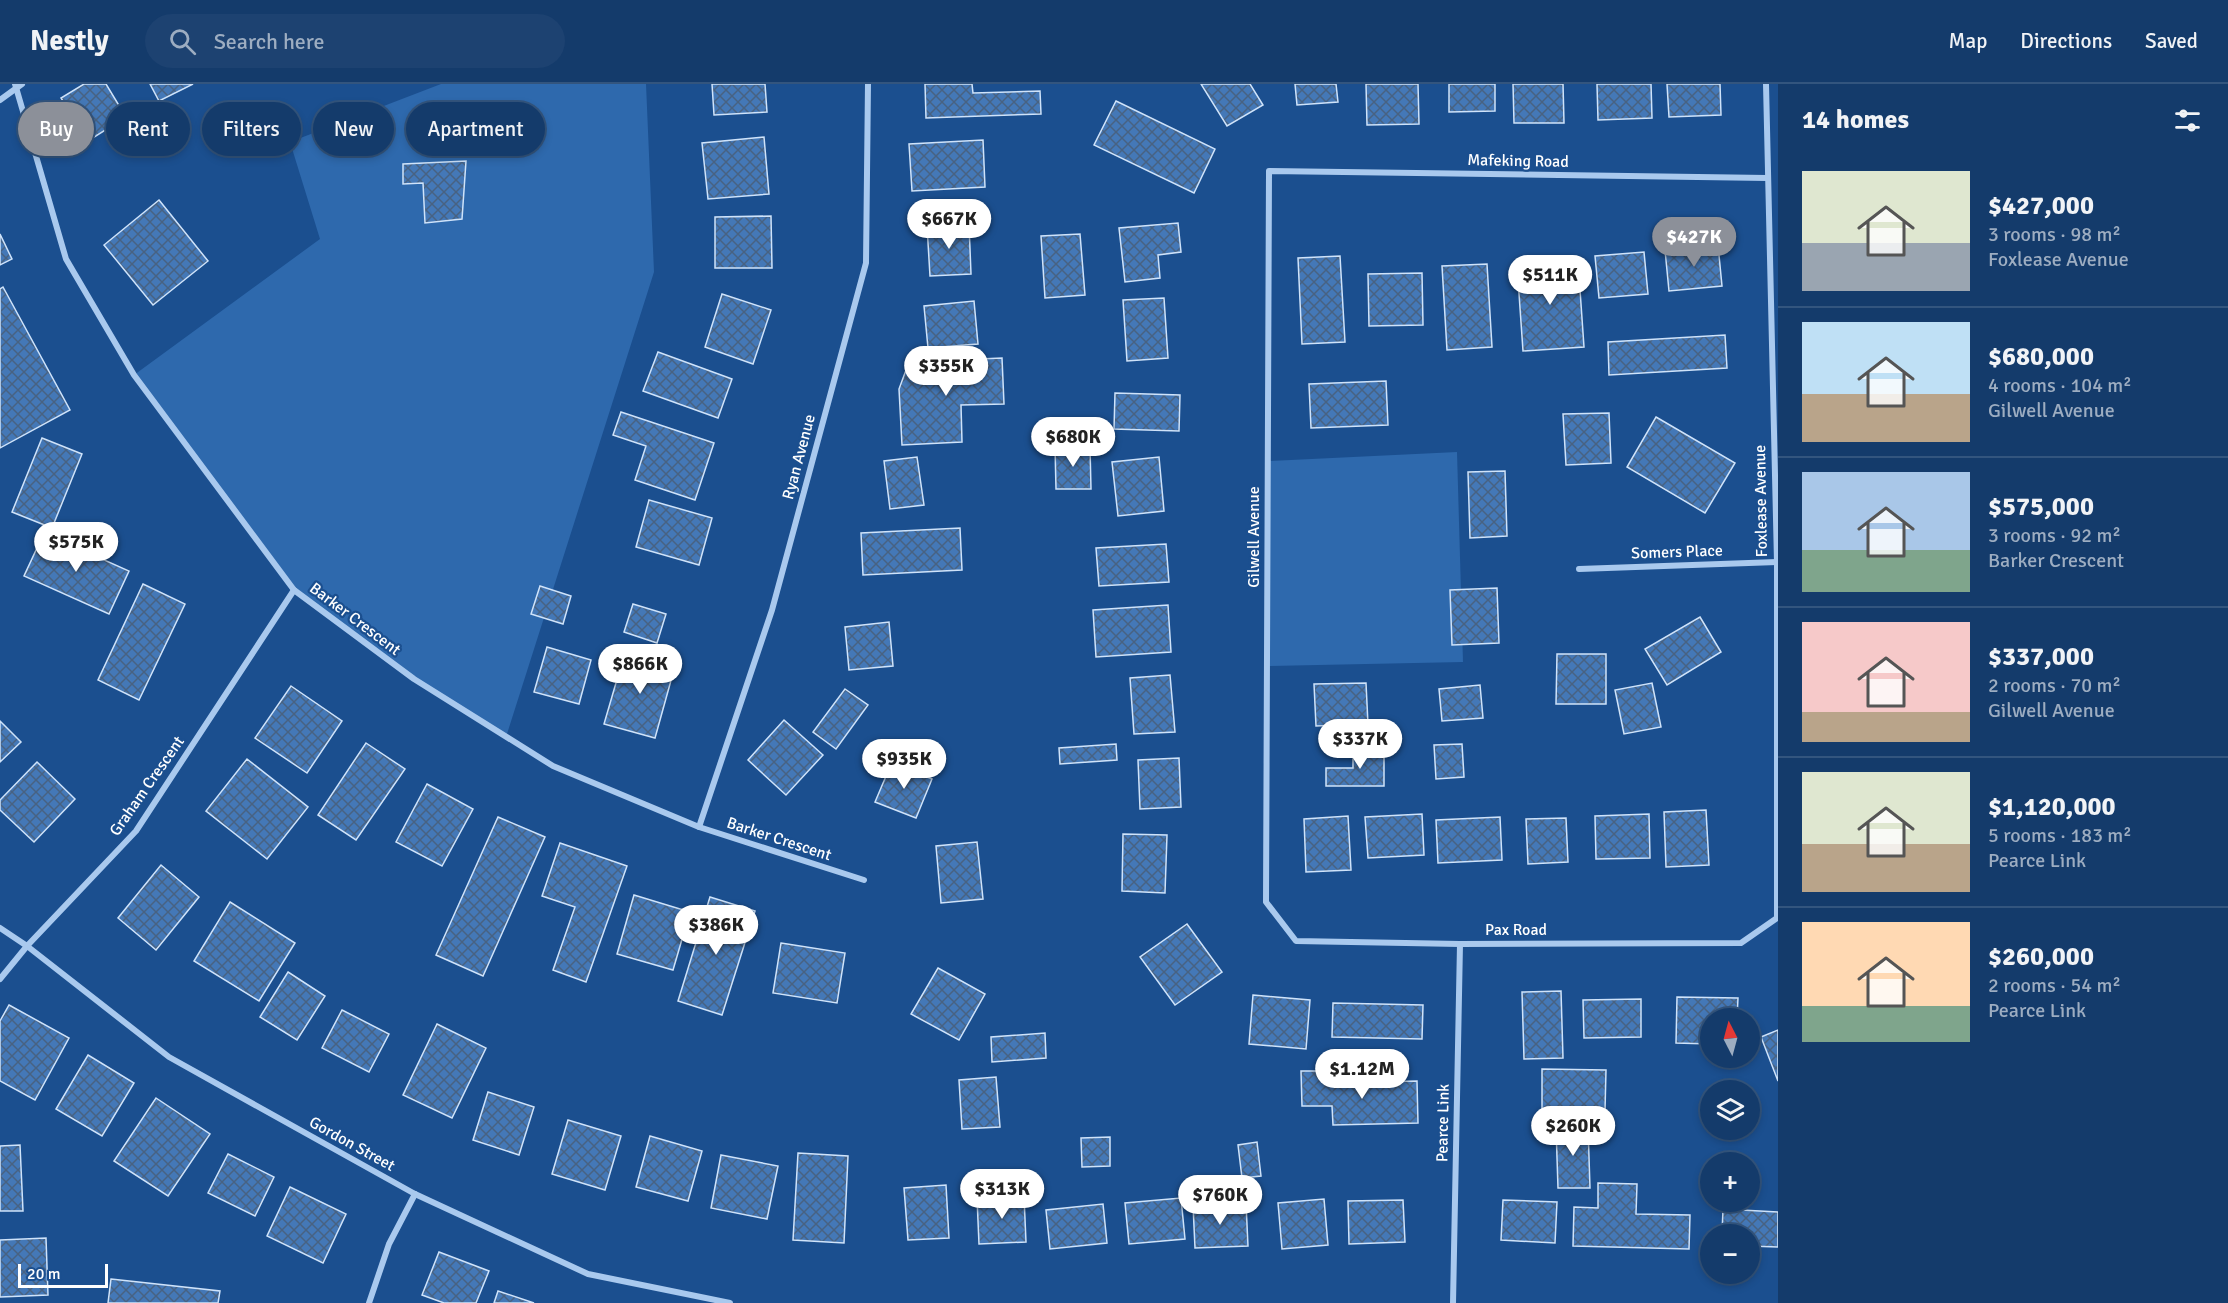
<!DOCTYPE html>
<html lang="en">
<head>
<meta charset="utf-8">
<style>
	:root { --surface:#143b6b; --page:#1d4271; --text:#f1f3f6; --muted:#9dadc1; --line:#33557e; --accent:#8c9099 }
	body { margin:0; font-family:Signika,sans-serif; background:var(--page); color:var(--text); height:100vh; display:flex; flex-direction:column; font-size:22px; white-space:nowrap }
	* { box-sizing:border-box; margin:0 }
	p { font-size:20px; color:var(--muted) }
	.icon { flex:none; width:33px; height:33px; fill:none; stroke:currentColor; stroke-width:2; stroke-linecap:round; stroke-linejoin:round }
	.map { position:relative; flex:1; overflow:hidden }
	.drawer { display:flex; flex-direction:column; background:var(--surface); width:450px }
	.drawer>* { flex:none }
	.hud { position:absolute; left:18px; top:18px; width:570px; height:54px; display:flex; gap:12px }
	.needle { width:39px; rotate:354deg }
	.tools { position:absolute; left:1700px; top:924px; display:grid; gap:12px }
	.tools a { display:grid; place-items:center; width:60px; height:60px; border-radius:50%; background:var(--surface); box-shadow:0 3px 9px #0003,0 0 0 2px var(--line); font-size:30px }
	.scale { position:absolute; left:18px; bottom:15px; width:90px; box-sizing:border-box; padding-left:6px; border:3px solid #fff; border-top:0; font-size:16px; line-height:21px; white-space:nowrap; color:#fff; -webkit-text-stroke:4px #1b4f8f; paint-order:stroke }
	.price { position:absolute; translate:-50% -51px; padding:0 14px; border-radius:21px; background:#fff; color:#222; font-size:20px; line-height:39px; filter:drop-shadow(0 2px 3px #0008) }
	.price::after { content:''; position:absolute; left:50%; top:36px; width:18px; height:14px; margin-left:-9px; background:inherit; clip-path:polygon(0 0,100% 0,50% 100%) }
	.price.active { background:var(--accent); color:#fff }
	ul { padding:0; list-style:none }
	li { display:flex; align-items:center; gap:18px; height:150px; padding:0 24px }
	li+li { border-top:2px solid var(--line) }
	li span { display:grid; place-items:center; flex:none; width:168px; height:120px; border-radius:0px; color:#555 }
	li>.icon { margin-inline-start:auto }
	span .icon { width:72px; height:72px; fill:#fffc; stroke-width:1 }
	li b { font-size:26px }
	h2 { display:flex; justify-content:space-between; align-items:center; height:72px; padding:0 24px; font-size:26px }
	.chip { padding:0 21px; border-radius:27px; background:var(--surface); box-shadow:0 3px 9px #0003,0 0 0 2px var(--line); font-size:21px; line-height:54px }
	.chip.active { background:var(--accent); color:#fff }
	header { display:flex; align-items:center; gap:36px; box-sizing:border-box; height:84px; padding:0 30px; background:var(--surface); border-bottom:2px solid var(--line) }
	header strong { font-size:28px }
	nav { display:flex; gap:33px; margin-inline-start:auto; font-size:21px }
	.search { width:420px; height:54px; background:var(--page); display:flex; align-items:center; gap:15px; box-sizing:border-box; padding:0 21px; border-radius:33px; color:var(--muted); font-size:22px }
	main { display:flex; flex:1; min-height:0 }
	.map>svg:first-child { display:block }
	.park { fill:#2e69ad }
	.building { fill:url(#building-cross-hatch); stroke:#cfe3fa; stroke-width:1.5 }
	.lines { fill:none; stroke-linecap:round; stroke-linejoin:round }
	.street { stroke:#a9c9ee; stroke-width:6 }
	.labels { text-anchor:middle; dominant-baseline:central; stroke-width:4.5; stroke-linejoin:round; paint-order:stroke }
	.street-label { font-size:16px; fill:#fff; stroke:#1b4f8f }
</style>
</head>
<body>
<header>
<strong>Nestly</strong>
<div class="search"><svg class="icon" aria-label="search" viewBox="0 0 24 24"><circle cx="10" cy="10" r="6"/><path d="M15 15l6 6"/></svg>Search here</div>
<nav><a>Map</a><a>Directions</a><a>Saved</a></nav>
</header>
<main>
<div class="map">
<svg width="1778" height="1219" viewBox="0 0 1778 1219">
	<defs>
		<pattern id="building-cross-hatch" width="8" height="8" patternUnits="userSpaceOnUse" patternTransform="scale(1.5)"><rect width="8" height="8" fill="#4478b7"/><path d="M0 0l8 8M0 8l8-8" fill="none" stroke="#486282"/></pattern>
	</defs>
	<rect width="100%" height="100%" fill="#1b4f8f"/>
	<g class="park">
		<path d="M441 0H646L654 188 506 653 414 595 294 506 134 291 320 155 290 58Z"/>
		<path d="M1457 368 1463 578 1267 582 1268 377Z"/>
	</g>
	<g class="building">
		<path d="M84 0H106L126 33 88 57 61 14Z"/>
		<path d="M150 0H193L159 17Z"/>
		<path d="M712 0H765L767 28 714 31Z"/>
		<path d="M925 0H972L973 9 1040 7 1041 30 926 34Z"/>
		<path d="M1201 0H1250L1263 21 1227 42Z"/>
		<path d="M1295 0H1336L1338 18 1297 21Z"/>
		<path d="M1366 0H1418L1419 40 1367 41Z"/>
		<path d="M1449 0H1495V27L1449 28Z"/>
		<path d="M1513 0H1563L1564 39H1514Z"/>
		<path d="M1597 0H1651L1652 34 1598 36Z"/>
		<path d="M1667 0H1720L1721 31 1669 33Z"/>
		<path d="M1116 17 1215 65 1194 109 1094 61Z"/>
		<path d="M764 53 769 110 708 115 702 59Z"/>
		<path d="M983 56 985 103 912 107 909 60Z"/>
		<path d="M466 77 462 135 425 139 423 99 403 100V80Z"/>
		<path d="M159 116 208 177 153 221 104 161Z"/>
		<path d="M771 132 772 184H715V133Z"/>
		<path d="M1178 139 1181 168 1158 171 1160 194 1125 198 1119 144Z"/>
		<path d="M969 140 971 190 930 192 927 142Z"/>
		<path d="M0 150 12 175 0 181Z"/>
		<path d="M1080 150 1085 211 1045 214 1041 152Z"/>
		<path d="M1718 161 1722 202 1669 207 1665 166Z"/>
		<path d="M1644 168 1648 210 1599 214 1595 172Z"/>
		<path d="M1340 172 1345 258 1302 260 1298 174Z"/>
		<path d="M1578 177 1584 263 1523 267 1517 181Z"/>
		<path d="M1487 180 1492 263 1447 266 1442 182Z"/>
		<path d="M1422 189 1423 241 1369 242 1368 190Z"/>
		<path d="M3 203 70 326 0 364V205Z"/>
		<path d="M722 210 771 226 753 280 705 263Z"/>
		<path d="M1164 214 1168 274 1127 277 1123 216Z"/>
		<path d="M974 217 978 260 928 264 924 222Z"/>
		<path d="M1725 251 1727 284 1609 291 1608 258Z"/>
		<path d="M658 268 732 295 718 334 643 307Z"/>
		<path d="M1002 274 1004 320 961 321 962 358 902 361 899 305 909 278Z"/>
		<path d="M1386 297 1388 341 1311 344 1309 300Z"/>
		<path d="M1115 309 1180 311 1179 347 1114 345Z"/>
		<path d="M621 328 714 359 695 416 635 396 646 362 613 351Z"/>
		<path d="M1609 329 1611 379 1566 381 1563 330Z"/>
		<path d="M1656 333 1735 379 1705 429 1627 383Z"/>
		<path d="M42 354 82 370 52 444 12 428Z"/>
		<path d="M1055 363H1090L1091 405H1056Z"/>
		<path d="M917 373 924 421 890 425 884 377Z"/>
		<path d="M1159 373 1164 427 1118 432 1112 378Z"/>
		<path d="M1505 387 1507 452 1470 454 1468 388Z"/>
		<path d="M649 416 712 434 699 481 636 463Z"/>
		<path d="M960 444 962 486 863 491 861 449Z"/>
		<path d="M44 449 129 487 109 530 24 492Z"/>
		<path d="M1166 460 1169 498 1099 502 1096 464Z"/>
		<path d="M143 500 185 520 139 616 98 596Z"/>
		<path d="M540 502 571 512 563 540 531 530Z"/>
		<path d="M1497 504 1499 559 1452 561 1450 506Z"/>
		<path d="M633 520 666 530 657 559 624 548Z"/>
		<path d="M1168 521 1171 568 1096 573 1093 526Z"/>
		<path d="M1700 533 1721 568 1667 601 1645 565Z"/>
		<path d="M889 538 893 582 849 586 845 543Z"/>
		<path d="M547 563 591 576 579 620 534 608Z"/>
		<path d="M625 568 675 582 655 654 604 640Z"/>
		<path d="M1557 570H1606V620H1556Z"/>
		<path d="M1170 591 1175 648 1134 650 1130 594Z"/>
		<path d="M1366 599 1368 640 1316 642 1314 600Z"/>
		<path d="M1652 599 1661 643 1624 650 1615 606Z"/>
		<path d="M1480 601 1483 634 1442 637 1439 605Z"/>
		<path d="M291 602 342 637 307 689 255 654Z"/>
		<path d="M845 605 868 621 836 665 813 648Z"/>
		<path d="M784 636 823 671 786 711 748 676Z"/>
		<path d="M0 637 21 658 0 678Z"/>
		<path d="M366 659 405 685 356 756 318 731Z"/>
		<path d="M1116 660 1117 676 1060 680 1059 664Z"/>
		<path d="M1462 660 1464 693 1436 695 1434 661Z"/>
		<path d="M1353 664H1384V702H1326V684H1353Z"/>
		<path d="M1179 674 1181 723 1140 725 1138 676Z"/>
		<path d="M247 675 308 723 267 775 206 727Z"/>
		<path d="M37 678 75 715 34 758 0 726V716Z"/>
		<path d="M892 678 932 695 916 734 875 718Z"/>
		<path d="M427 700 473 725 442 782 396 758Z"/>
		<path d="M1706 726 1709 781 1666 783 1664 728Z"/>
		<path d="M1422 730 1424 771 1368 774 1365 733Z"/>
		<path d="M1649 730 1650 774 1596 775 1595 732Z"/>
		<path d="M1348 732 1351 786 1306 788 1304 735Z"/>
		<path d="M498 733 545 753 483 892 436 871Z"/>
		<path d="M1500 733 1502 776 1438 779 1436 736Z"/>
		<path d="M1566 734 1568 778 1528 780 1526 735Z"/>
		<path d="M1123 750 1167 751 1165 809 1122 807Z"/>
		<path d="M977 758 983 815 941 819 936 762Z"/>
		<path d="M560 759 627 782 586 898 553 886 575 823 542 812Z"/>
		<path d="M161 781 199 813 156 866 118 834Z"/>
		<path d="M634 811 690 828 673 886 617 870Z"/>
		<path d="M710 813 755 827 722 931 678 917Z"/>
		<path d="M230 818 295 859 259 917 194 877Z"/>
		<path d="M1187 840 1222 888 1175 921 1140 873Z"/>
		<path d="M781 859 845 869 837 919 773 909Z"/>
		<path d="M938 884 985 910 959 956 911 930Z"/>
		<path d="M288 888 325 912 297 956 260 933Z"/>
		<path d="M1561 907 1563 974 1524 975 1522 908Z"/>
		<path d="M1253 911 1310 916 1306 965 1249 960Z"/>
		<path d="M1677 913 1738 914 1737 934H1710V960L1676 959Z"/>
		<path d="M1641 915V953L1584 954 1583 916Z"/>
		<path d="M1333 919 1423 921 1422 955 1332 953Z"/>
		<path d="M9 921 69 954 35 1016 0 997V937Z"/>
		<path d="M342 926 389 950 369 988 322 964Z"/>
		<path d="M437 940 486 964 452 1034 403 1011Z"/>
		<path d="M1778 946V997L1761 953Z"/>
		<path d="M1045 949 1046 974 992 978 991 953Z"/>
		<path d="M88 971 134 999 102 1052 56 1025Z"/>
		<path d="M1542 985 1606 986 1605 1027 1542 1026Z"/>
		<path d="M1301 987H1325V999L1417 997 1418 1039 1333 1041 1332 1022H1302Z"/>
		<path d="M996 993 1000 1043 962 1045 959 996Z"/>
		<path d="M488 1008 534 1023 519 1071 473 1056Z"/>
		<path d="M156 1014 210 1050 168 1112 114 1077Z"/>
		<path d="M568 1036 621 1052 605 1106 552 1090Z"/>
		<path d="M1588 1042 1590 1104H1558L1556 1043Z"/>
		<path d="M650 1052 702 1067 688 1117 636 1103Z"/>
		<path d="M1110 1053V1082L1082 1083 1081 1054Z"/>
		<path d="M1257 1058 1261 1092 1242 1094 1238 1061Z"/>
		<path d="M20 1061 23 1127H0V1062Z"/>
		<path d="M798 1069 848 1072 844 1159 793 1156Z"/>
		<path d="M228 1070 274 1093 255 1132 208 1109Z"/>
		<path d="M721 1071 778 1082 767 1135 711 1124Z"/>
		<path d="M1598 1099 1637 1100 1636 1130 1690 1131 1689 1165 1573 1162 1574 1123 1598 1124Z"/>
		<path d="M946 1101 949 1154 908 1156 904 1104Z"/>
		<path d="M290 1103 346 1130 323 1179 267 1152Z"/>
		<path d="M1024 1112 1026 1158 979 1160 977 1114Z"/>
		<path d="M1181 1114 1185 1155 1129 1160 1125 1119Z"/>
		<path d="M1324 1115 1328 1161 1282 1165 1278 1119Z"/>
		<path d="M1403 1116 1405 1158 1349 1160 1348 1117Z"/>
		<path d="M1503 1116 1557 1118 1555 1159 1501 1156Z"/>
		<path d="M1246 1119 1248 1162 1195 1164 1193 1121Z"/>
		<path d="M1103 1120 1107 1159 1050 1165 1046 1126Z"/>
		<path d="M1723 1125 1778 1128V1163L1749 1162V1150H1722Z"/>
		<path d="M46 1154 48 1211 0 1213V1156Z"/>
		<path d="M439 1168 489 1187 476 1219H444L422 1211Z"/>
		<path d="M111 1195 220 1207 218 1219H108Z"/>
		<path d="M498 1207 534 1219H494Z"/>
	</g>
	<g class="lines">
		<g class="street">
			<path d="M15 0 66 175 134 291 294 506 414 595 553 682 699 743 864 796"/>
			<path d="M1766 0 1777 478V834L1741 859 1460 860 1296 857 1266 818 1269 87 1767 94"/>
			<path d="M0 16 22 0"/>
			<path d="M1579 485 1777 478"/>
			<path d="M699 743 772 526 866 179 868 0"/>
			<path d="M0 844 27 862 169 973 415 1110 588 1190 730 1219"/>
			<path d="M0 895 27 862 136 747 294 506"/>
			<path d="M369 1219 389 1160 415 1110"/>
			<path d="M1453 1219 1460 860"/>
		</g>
	</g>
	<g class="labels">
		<g class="street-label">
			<text transform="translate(1518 77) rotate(1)">Mafeking Road</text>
			<text transform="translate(799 373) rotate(-75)">Ryan Avenue</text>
			<text transform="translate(1761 417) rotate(-91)">Foxlease Avenue</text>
			<text transform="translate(1254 453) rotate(-90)">Gilwell Avenue</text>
			<text transform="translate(1677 468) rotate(-2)">Somers Place</text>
			<text transform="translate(355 535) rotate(37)">Barker Crescent</text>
			<text transform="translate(147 702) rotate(-55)">Graham Crescent</text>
			<text transform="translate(779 755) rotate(18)">Barker Crescent</text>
			<text x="1516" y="846">Pax Road</text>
			<text transform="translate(1443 1039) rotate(-89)">Pearce Link</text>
			<text transform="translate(352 1060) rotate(29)">Gordon Street</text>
		</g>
	</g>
</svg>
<div class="tools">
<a><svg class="needle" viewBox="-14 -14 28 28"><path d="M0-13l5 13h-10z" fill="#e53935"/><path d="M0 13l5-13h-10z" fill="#9dadc1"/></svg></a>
<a><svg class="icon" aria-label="layers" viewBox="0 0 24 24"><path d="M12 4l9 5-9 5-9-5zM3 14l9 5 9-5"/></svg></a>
<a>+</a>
<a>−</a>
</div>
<div class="scale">20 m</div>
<b class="price" style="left:949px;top:166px">$667K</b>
<b class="price active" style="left:1694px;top:184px">$427K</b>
<b class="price" style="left:1550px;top:222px">$511K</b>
<b class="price" style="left:946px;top:313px">$355K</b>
<b class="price" style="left:1073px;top:384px">$680K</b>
<b class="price" style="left:76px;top:489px">$575K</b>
<b class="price" style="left:640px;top:611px">$866K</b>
<b class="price" style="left:1360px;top:686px">$337K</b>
<b class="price" style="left:904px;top:706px">$935K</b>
<b class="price" style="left:716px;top:872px">$386K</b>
<b class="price" style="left:1362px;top:1016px">$1.12M</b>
<b class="price" style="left:1573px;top:1073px">$260K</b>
<b class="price" style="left:1002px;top:1136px">$313K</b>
<b class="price" style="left:1220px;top:1142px">$760K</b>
<div class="hud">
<a class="chip active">Buy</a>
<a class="chip">Rent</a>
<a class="chip">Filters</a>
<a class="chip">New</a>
<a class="chip">Apartment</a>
</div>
</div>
<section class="drawer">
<h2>14 homes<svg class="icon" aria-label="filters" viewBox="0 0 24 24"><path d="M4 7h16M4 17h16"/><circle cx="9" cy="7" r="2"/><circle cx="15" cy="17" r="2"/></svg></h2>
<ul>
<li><span style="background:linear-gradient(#dfe7d0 60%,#9aa5b1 0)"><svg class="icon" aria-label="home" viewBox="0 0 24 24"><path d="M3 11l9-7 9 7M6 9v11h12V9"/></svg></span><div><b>$427,000</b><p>3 rooms · 98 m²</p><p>Foxlease Avenue</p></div></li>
<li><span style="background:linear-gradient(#bfe0f5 60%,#b9a48a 0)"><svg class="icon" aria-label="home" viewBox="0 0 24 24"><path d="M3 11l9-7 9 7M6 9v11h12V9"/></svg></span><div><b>$680,000</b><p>4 rooms · 104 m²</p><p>Gilwell Avenue</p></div></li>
<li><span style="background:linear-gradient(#a9c7e8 65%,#7fa58c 0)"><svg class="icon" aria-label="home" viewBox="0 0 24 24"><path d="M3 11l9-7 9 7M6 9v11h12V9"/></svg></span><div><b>$575,000</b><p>3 rooms · 92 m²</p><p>Barker Crescent</p></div></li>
<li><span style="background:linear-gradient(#f6c9c9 75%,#b9a48a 0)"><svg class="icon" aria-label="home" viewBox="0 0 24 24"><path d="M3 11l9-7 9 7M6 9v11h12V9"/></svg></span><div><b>$337,000</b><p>2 rooms · 70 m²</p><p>Gilwell Avenue</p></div></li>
<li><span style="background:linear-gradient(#dfe7d0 60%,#b9a48a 0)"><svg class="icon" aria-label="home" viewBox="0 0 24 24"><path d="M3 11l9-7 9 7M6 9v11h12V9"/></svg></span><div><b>$1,120,000</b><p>5 rooms · 183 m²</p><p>Pearce Link</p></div></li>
<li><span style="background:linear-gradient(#ffd9b3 70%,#7fa58c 0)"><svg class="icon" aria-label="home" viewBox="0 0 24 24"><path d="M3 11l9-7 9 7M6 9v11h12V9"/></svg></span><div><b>$260,000</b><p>2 rooms · 54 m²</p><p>Pearce Link</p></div></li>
</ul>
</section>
</main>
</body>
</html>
